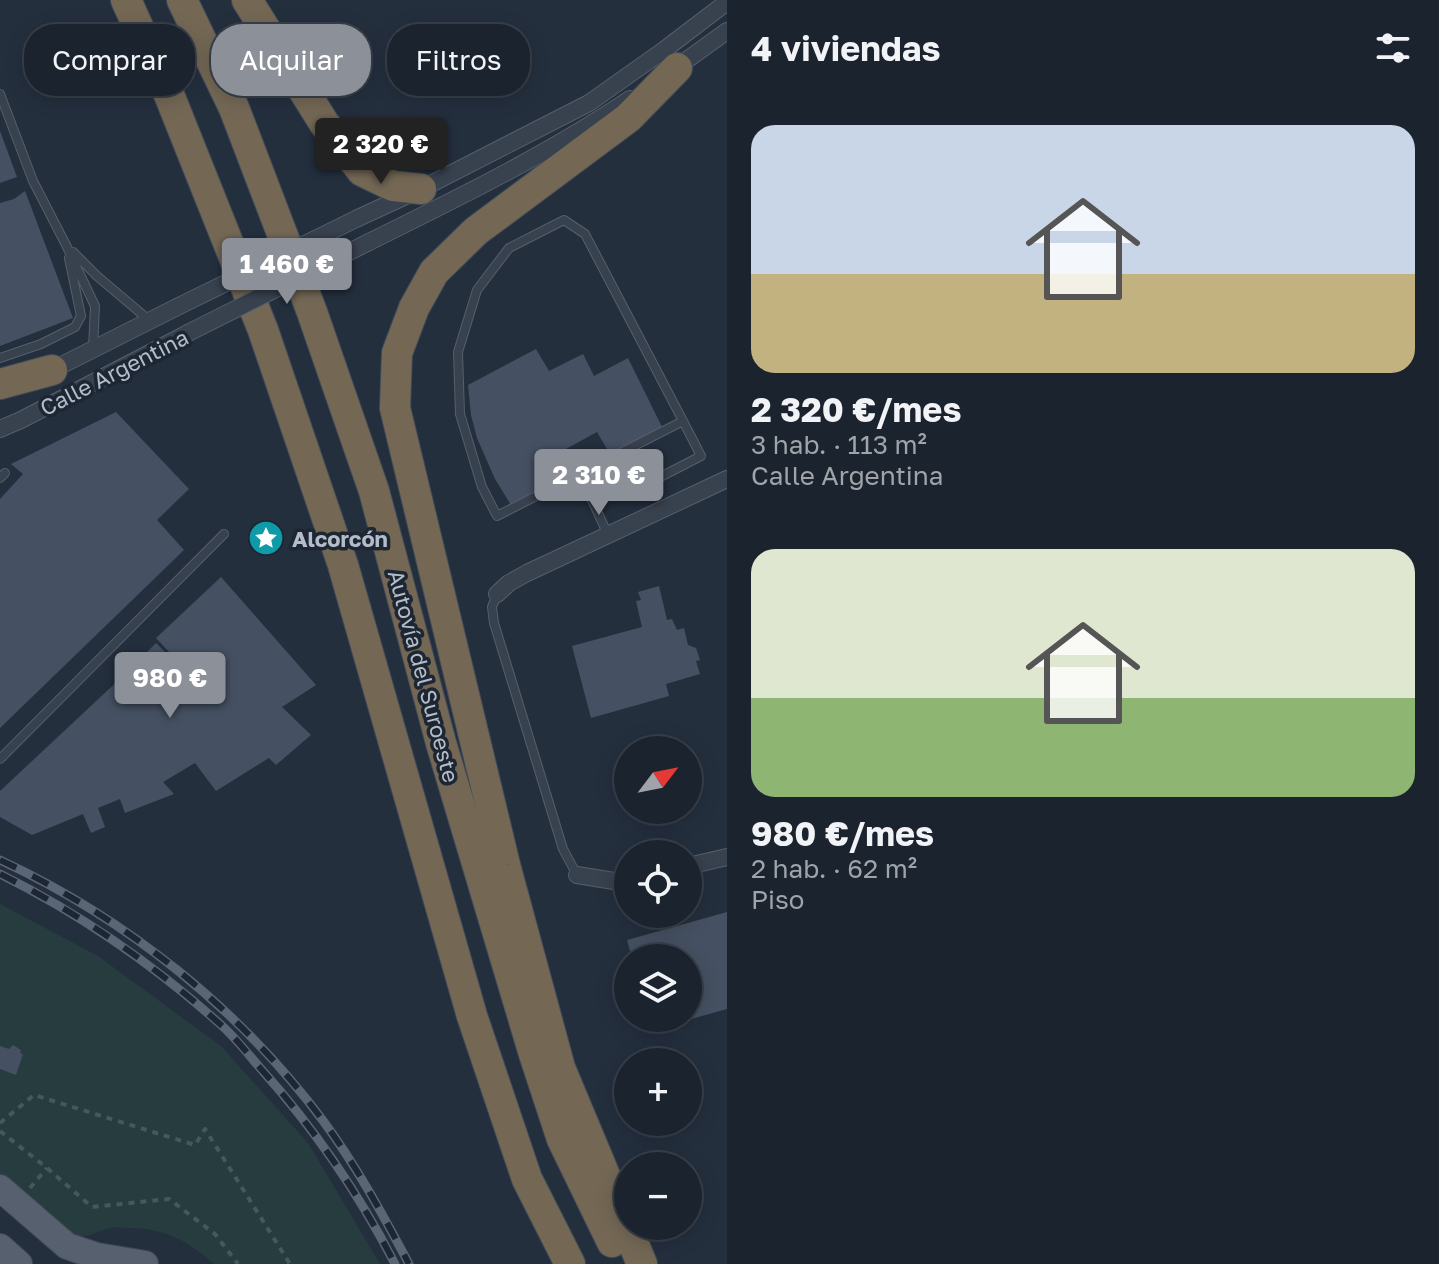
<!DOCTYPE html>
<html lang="es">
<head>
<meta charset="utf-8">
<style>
	:root { --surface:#1b232e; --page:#242b36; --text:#f1f3f6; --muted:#a0a4aa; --line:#39404a; --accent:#8c9099 }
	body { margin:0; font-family:"Golos Text",sans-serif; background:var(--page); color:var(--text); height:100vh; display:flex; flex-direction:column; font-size:30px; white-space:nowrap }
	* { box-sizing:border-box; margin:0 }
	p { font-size:26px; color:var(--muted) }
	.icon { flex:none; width:44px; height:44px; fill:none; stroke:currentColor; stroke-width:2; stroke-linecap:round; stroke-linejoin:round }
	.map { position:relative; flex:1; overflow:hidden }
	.drawer { display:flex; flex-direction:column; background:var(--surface); width:712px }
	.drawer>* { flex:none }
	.hud { position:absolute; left:24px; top:24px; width:582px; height:72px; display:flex; gap:16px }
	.needle { width:52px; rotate:58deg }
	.buttons { position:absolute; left:614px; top:736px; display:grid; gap:16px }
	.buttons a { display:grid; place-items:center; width:88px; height:88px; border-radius:50%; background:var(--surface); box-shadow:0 4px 20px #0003,0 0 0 2px var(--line); font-size:40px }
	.price { position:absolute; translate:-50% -68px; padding:0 18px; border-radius:8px; background:var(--accent); color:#fff; font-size:26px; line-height:52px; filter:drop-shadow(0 2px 4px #0008) }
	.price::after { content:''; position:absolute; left:50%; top:48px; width:24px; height:18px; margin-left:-12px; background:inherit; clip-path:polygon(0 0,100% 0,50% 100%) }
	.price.on { background:#222; color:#fff }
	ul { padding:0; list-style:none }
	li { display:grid; align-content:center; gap:16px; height:424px; padding:0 24px }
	li span { display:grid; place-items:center; height:248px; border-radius:24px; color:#555 }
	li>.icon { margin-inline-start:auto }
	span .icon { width:144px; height:144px; fill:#fffc; stroke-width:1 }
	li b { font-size:34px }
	h2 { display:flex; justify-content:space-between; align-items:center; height:96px; padding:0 24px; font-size:34px }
	.chip { padding:0 28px; border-radius:32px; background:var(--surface); box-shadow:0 4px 20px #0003,0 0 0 2px var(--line); font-size:28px; line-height:72px }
	.chip.on { background:var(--accent); color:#fff }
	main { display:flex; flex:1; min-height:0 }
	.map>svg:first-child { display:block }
	.green { fill:#263c3f }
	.building { fill:#455162 }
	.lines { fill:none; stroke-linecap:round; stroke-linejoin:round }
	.service-casing { stroke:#565f6c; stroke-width:10 }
	.minor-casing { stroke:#565f6c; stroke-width:18 }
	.primary-casing { stroke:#414a57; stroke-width:28 }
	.motorway-casing { stroke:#434c59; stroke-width:32 }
	.path { stroke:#44595c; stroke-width:4; stroke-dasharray:6 6; stroke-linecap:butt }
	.service { stroke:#38414e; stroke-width:8 }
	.minor { stroke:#38414e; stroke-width:16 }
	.primary { stroke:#56606e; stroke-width:26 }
	.motorway { stroke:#746855; stroke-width:30 }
	.rail-casing { stroke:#5a6575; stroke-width:9 }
	.rail { stroke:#1d2633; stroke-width:6; stroke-dasharray:18; stroke-linecap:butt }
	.minor-bridge-casing { stroke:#565f6c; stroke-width:18; stroke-linecap:butt }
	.minor-bridge { stroke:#38414e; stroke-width:16 }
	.labels { text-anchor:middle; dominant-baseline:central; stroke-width:7; stroke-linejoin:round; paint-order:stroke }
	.street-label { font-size:22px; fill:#b4bcc9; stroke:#1d2633 }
	.poi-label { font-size:22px; font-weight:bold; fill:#b4bcc9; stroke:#1d2633; text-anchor:start }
</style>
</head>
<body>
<main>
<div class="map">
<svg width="727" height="1264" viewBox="0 0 727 1264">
	<rect width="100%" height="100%" fill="#242f3e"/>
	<path class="green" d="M0 904 98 956 221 1046 308 1143 380 1264H214C189 1241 163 1228 129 1228 123 1228 115 1227 110 1228 92 1232 86 1242 68 1232L0 1176Z"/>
	<g class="building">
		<path d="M0 131 17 177 0 183Z"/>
		<path d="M25 191 73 318 0 346V203L14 199Z"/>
		<path d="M536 349 549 371 583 354 594 376 628 358 662 427 610 454 597 432 566 449 577 471 511 505 495 479 477 438 471 415 468 385Z"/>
		<path d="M116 412 189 489 157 520 184 550 0 728V499L23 474 11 464Z"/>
		<path d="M221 577 316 685 282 707 311 735 276 765 269 758 216 791 195 763 163 782 174 794 125 813 120 799 98 808 105 827 91 833 83 814 32 835 0 817V791L124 675 156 643 220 707 156 638Z"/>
		<path d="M659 586 667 620 672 619 677 630 684 628 688 645 696 648 700 660 696 661 700 674 666 684 669 696 591 718 572 646 642 627 636 601 641 600 638 592Z"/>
		<path d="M727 912V1009L652 1030 648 1018H688V958H632L627 940Z"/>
		<path d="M13 1045 21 1050 20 1053 23 1054 16 1075 0 1069V1046L9 1049Z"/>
	</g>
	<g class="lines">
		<defs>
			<g id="service">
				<path d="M0 94 33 181 66 245 95 306 93 349"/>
				<path d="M73 252 97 276 149 320"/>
				<path d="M0 358 41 344 75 327 81 316 69 258"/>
				<path d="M580 474 608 535"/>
				<path d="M0 478 5 473"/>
				<path d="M641 487 701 456 683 421 497 516 482 487 460 414 458 352 477 290 509 248 564 220 585 234 683 421"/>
				<path d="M497 595 492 607 494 623 563 849 577 875"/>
				<path d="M0 759 224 534"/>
			</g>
			<g id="minor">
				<path d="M673 70 727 31"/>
				<path d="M358 218 421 189 589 103 664 50 727 2"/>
				<path d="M369 242C458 198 548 154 630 99"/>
				<path d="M46 373 177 307"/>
				<path d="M0 429 21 420 188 333"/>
				<path d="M497 594 509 583 527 573 727 479"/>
				<path d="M688 866 727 857"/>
				<path d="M577 875 620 882 628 880"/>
			</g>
			<g id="primary">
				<path d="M0 1188 67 1246 97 1256 145 1264"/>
				<path d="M0 1247 19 1264"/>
			</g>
			<g id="motorway">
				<path d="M126 0 170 97 263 330 343 565 472 1016 527 1179 570 1264"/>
				<path d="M182 0 234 108 312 312 374 491 441 743 534 1054 562 1139 612 1242"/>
				<path d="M247 0 324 123 362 171 393 186 421 189"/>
				<path d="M0 384 52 370"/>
				<path d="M642 1264 560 1068 505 865 395 408 397 353 414 308 434 272 476 231 628 118 677 68"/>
			</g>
		</defs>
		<use href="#service" class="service-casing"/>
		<use href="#minor" class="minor-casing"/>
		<use href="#primary" class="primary-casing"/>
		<use href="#motorway" class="motorway-casing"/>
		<g class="path">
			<path d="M0 1123 34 1095 195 1145 205 1129 290 1264"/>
			<path d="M0 1131 47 1168 92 1207 169 1199 215 1234 238 1264"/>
			<path d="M30 1188 47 1168"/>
		</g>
		<use href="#service" class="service"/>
		<use href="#minor" class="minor"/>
		<use href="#primary" class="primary"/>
		<use href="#motorway" class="motorway"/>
		<defs>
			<g id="rail">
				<path d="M0 860C127 919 241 1010 324 1122 357 1167 383 1215 409 1264"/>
				<path d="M0 874C82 915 152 963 220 1024 235 1037 248 1054 261 1069 314 1128 359 1194 395 1264"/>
			</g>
		</defs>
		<use href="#rail" class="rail-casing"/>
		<use href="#rail" class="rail"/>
		<defs>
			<g id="minor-bridge">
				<path d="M177 307 358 218"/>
				<path d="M188 333 369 242"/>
			</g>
		</defs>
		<use href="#minor-bridge" class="minor-bridge-casing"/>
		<use href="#minor-bridge" class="minor-bridge"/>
	</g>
	<defs>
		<symbol id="sight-disc" viewBox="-11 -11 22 22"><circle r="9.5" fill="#0f9aa8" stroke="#1d2633"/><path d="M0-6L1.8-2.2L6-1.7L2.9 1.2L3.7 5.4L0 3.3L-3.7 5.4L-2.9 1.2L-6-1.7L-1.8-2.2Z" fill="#fff"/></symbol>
	</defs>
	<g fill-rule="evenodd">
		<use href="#sight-disc" x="246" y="518" width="40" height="40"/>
	</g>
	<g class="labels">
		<g class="street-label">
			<text transform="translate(114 372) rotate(-27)">Calle Argentina</text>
			<text transform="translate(424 676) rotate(75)">Autovía del Suroeste</text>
		</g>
		<g class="poi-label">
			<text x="292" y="538">Alcorcón</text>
		</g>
	</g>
</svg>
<div class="buttons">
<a><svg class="needle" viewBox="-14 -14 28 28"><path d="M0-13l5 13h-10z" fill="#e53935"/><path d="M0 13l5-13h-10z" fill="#a0a4aa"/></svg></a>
<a><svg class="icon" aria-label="locate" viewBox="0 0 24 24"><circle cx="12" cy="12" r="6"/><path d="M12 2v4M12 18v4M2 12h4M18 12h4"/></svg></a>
<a><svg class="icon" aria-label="layers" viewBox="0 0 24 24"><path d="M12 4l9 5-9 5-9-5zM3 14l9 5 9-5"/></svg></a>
<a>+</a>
<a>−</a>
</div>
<b class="price on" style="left:381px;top:186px">2 320 €</b>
<b class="price" style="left:287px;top:306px">1 460 €</b>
<b class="price" style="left:599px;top:517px">2 310 €</b>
<b class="price" style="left:170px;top:720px">980 €</b>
<div class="hud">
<a class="chip">Comprar</a>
<a class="chip on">Alquilar</a>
<a class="chip">Filtros</a>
</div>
</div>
<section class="drawer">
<h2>4 viviendas<svg class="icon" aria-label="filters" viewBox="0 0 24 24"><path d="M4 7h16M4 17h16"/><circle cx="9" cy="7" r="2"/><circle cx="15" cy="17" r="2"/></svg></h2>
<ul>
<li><span style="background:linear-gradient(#c9d6e8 60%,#c2b280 0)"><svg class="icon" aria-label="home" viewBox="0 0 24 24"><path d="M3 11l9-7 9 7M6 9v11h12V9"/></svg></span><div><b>2 320 €/mes</b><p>3 hab. · 113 m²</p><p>Calle Argentina</p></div></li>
<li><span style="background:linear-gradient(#dfe7d0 60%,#8fb573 0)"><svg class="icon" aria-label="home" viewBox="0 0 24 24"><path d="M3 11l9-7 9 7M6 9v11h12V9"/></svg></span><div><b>980 €/mes</b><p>2 hab. · 62 m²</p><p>Piso</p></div></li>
</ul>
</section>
</main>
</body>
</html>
